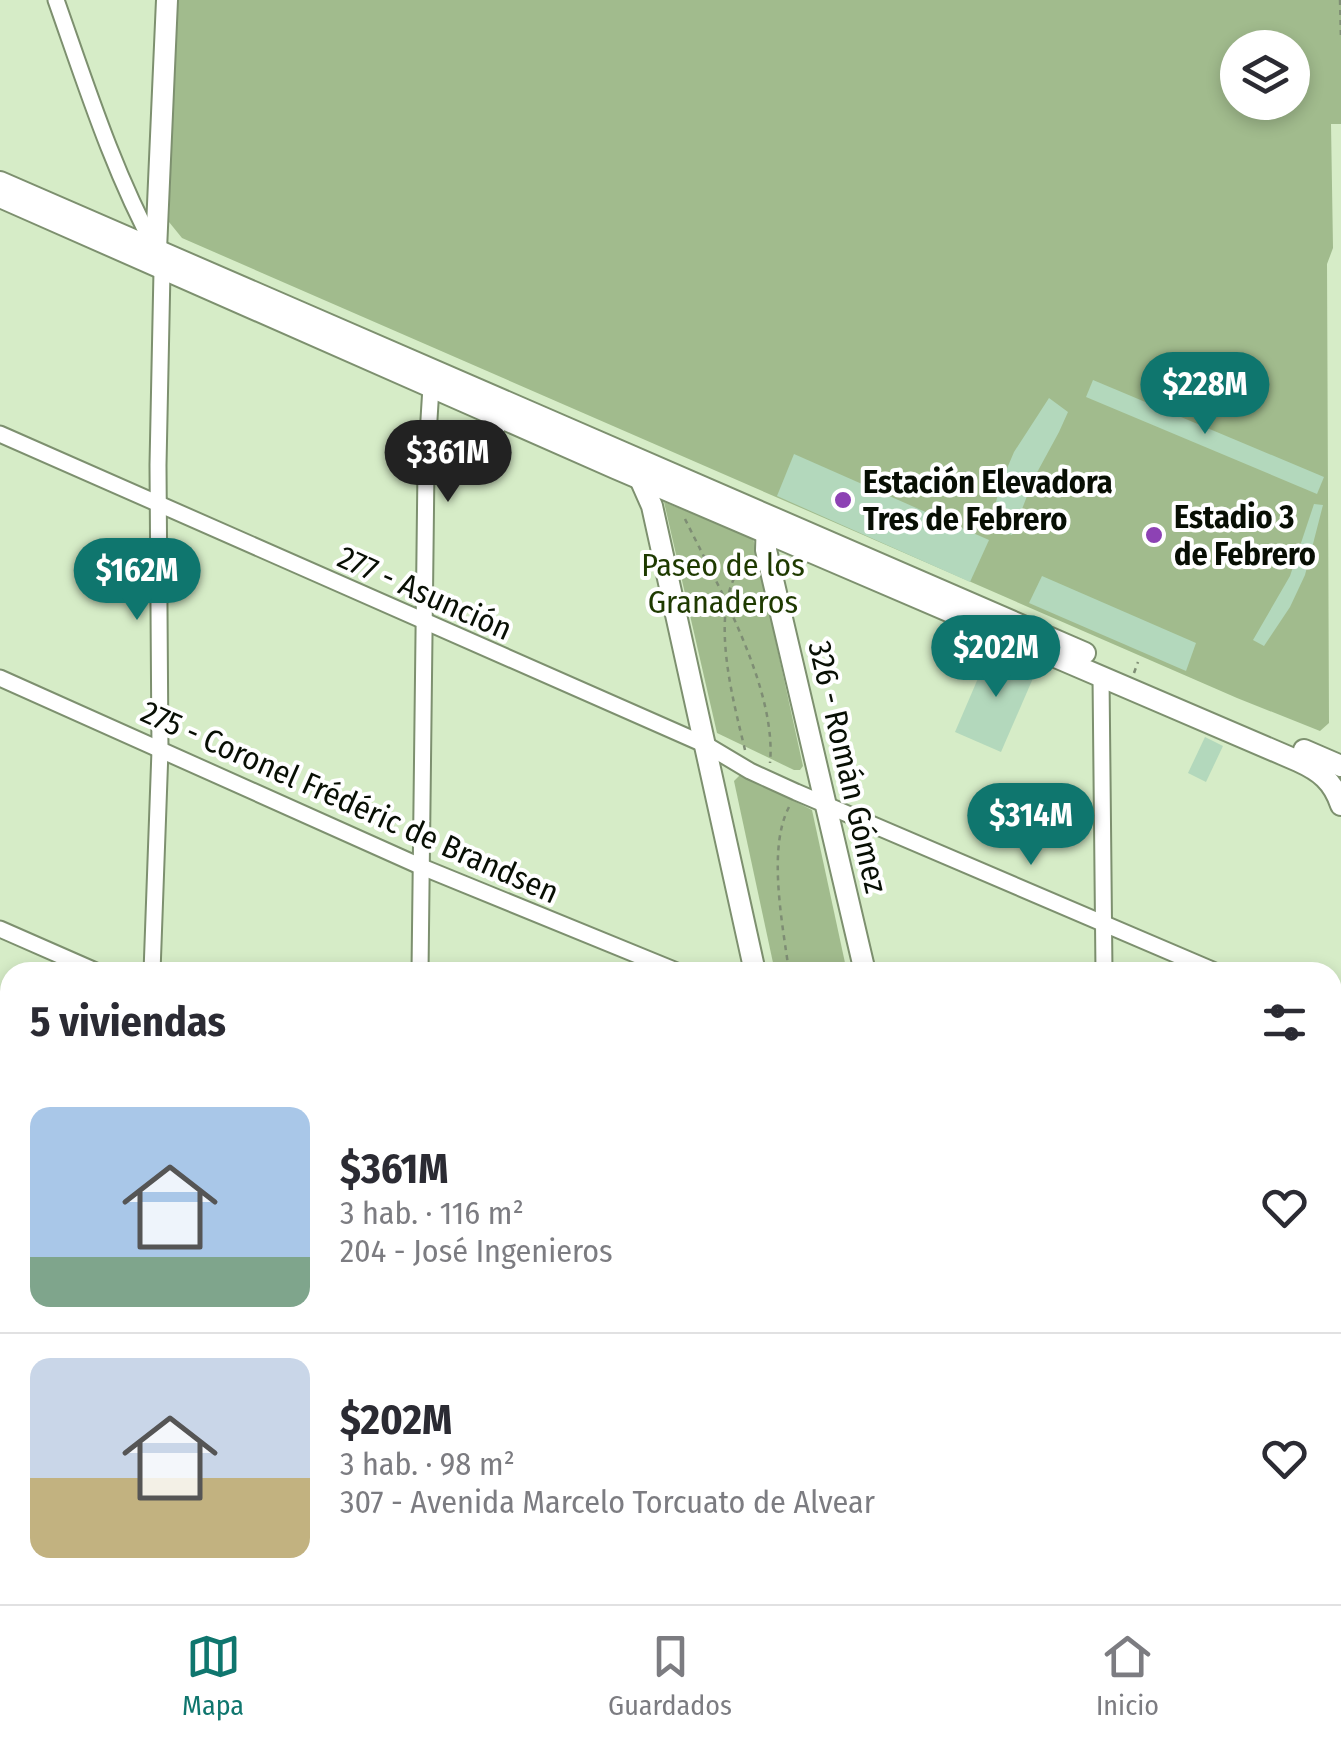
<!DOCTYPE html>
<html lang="es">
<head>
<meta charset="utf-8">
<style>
	:root { --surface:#fff; --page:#f7f7f7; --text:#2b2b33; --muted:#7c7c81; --line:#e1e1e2; --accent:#0f766e }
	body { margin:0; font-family:"Fira Sans Condensed",sans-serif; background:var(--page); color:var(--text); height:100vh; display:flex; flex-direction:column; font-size:38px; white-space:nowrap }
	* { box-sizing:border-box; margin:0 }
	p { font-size:32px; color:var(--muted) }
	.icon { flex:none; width:55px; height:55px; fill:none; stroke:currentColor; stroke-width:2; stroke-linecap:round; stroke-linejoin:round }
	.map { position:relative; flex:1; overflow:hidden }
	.side { position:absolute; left:0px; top:962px; width:1342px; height:642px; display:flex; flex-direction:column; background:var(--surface); border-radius:30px 30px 0 0; box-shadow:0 5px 15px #0003 }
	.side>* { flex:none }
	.fabs { position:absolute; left:1220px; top:30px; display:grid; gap:20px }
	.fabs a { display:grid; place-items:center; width:90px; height:90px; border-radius:50%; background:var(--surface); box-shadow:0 5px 15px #0003; font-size:50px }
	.price { position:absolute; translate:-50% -85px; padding:0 22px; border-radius:35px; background:var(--accent); color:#fff; font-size:32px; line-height:65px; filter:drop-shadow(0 2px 5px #0008) }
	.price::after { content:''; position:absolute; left:50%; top:60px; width:30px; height:22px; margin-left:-15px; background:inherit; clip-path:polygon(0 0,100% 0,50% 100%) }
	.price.active { background:#222; color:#fff }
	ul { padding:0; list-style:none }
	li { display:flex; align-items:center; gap:30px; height:250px; padding:0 30px }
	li+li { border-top:2px solid var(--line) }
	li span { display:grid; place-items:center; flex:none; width:280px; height:200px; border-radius:20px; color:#555 }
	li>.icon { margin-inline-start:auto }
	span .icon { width:120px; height:120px; fill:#fffc; stroke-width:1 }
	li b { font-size:42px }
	h2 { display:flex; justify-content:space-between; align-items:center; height:120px; padding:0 30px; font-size:42px }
	.menu { display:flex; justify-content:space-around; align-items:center; height:140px; border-top:2px solid var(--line); background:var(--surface); font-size:28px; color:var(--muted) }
	.menu a { display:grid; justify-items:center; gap:5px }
	.menu .active { color:var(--accent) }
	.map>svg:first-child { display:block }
	.green { fill:#a1bb8d; fill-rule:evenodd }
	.building { fill:#b3d8bc }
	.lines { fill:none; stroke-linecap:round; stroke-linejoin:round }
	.minor-tunnel { stroke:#b7cbaa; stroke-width:15; stroke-dasharray:15 8; stroke-linecap:butt }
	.minor-casing { stroke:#7d906f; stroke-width:19 }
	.major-casing { stroke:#7d906f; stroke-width:24 }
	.highway-casing { stroke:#7d906f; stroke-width:26 }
	.path { stroke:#7e8d74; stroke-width:2.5; stroke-dasharray:5 5; stroke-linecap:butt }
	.minor { stroke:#fff; stroke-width:15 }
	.major { stroke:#fff; stroke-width:20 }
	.highway { stroke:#fff; stroke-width:22 }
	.poi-dot { fill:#8d42b4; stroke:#fff; stroke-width:4 }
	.labels { text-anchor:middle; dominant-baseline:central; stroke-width:8; stroke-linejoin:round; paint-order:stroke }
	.poi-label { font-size:32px; font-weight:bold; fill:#080f04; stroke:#fff; text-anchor:start }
	.park-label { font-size:32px; fill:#1e3a00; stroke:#fff }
	.street-label { font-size:32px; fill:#080f04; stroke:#fff }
</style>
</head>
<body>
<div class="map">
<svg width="1341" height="1604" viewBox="0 0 1341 1604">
	<rect width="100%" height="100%" fill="#d6ecc7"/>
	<g class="green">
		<path d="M176 0H1341V124H1331L1333 248 1327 264 1329 723 1320 731 1237 698 182 238 169 222ZM1238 48H1292V102H1238Z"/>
		<path d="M664 502 753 538 803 766 800 770H794L717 733Z"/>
		<path d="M741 774 812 810 847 972H775L734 781Z"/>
	</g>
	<g class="building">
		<path d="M1093 380 1324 477 1317 494 1086 397Z"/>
		<path d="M1049 398 1068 412 1059 432 1034 478 1012 535 990 528 1000 485 1014 452Z"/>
		<path d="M794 454 989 540 970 582 777 496Z"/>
		<path d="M1314 504 1323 505 1305 575 1290 607 1264 646 1253 640 1290 576Z"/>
		<path d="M1042 576 1196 643 1186 671 1029 603Z"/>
		<path d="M991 648 1037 669 1001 752 955 732Z"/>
		<path d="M1205 737 1223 746 1206 782 1188 773Z"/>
	</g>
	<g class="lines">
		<g class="minor-tunnel">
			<path d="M1041 1595 1050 1604"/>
			<path d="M1013 1604 1023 1595"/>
		</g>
		<defs>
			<g id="minor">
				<path d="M56 0C86 85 113 171 156 250"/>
				<path d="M0 434 708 746 750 771 796 792 1217 972"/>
				<path d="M427 443 468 456 476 455 504 418"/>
				<path d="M1101 676 1104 972"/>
				<path d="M0 678 422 867 679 972"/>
				<path d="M0 929 98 972"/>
				<path d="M152 972 160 750 158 465 162 271"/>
				<path d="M420 972 426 467 431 387 436 378"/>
				<path d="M1332 1021 1341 1023"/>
				<path d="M0 1170 10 1175"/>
				<path d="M1332 1345 1341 1336"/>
				<path d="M0 1415 10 1419"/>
				<path d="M146 1595V1604"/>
				<path d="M410 1595 432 1604"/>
				<path d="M391 1604 410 1595"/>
				<path d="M676 1604V1595"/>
			</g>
			<g id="major">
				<path d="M0 182 1085 653"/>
				<path d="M0 197 615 468 1298 761C1320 771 1333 781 1341 805"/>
				<path d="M159 259 156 250 167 0"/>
				<path d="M640 479 652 506 755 972"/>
				<path d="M767 521 766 550 865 972"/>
				<path d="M1304 750 1341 766"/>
				<path d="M864 1595 866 1604"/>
				<path d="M970 1595 971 1604"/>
				<path d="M937 1604 940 1595"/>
			</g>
			<g id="highway">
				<path d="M1332 1421 1341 1416"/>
				<path d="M1332 1472 1341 1466"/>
				<path d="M1332 1518 1341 1511"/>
				<path d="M1332 1569 1341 1559"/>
				<path d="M1076 1602 1085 1595"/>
				<path d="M1195 1604 1204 1595"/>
				<path d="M1243 1604 1252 1595"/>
				<path d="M1303 1604 1311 1595"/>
			</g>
		</defs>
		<use href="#minor" class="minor-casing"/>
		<use href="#major" class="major-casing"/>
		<use href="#highway" class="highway-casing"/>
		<g class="path">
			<path d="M1340 0 1341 40"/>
			<path d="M685 519C718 586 777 689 770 763"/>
			<path d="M1134 673 1138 662"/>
			<path d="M745 750C733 699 704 598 749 558"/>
			<path d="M789 807C767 849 783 926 789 972"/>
		</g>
		<use href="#minor" class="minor"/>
		<use href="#major" class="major"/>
		<use href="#highway" class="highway"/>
	</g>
	<g class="poi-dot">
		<circle cx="843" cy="500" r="10"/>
		<circle cx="1154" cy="535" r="10"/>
	</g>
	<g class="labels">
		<g class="poi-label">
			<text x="863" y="482">Estación Elevadora<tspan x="863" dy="37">Tres de Febrero</tspan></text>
			<text x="1174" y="517">Estadio 3<tspan x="1174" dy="37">de Febrero</tspan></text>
		</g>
		<g class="park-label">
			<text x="723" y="565">Paseo de los<tspan x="723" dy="37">Granaderos</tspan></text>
		</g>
		<g class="street-label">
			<text transform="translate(425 593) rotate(24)">277 - Asunción</text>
			<text transform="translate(848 767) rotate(77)">326 - Román Gómez</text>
			<text transform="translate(350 802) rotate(24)">275 - Coronel Frédéric de Brandsen</text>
		</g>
	</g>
</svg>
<div class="fabs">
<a><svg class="icon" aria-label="layers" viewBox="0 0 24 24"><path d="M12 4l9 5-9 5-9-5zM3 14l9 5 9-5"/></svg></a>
</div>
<b class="price" style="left:1205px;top:437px">$228M</b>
<b class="price active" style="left:448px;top:505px">$361M</b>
<b class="price" style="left:137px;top:623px">$162M</b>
<b class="price" style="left:996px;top:700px">$202M</b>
<b class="price" style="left:1031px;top:868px">$314M</b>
<section class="side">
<h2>5 viviendas<svg class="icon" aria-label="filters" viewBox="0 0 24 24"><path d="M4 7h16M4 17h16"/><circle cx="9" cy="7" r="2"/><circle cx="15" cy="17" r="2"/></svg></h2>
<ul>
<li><span style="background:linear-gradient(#a9c7e8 75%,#7fa58c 0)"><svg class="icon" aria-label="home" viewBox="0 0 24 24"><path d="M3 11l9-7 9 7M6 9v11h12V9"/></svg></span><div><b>$361M</b><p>3 hab. · 116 m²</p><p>204 - José Ingenieros</p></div><svg class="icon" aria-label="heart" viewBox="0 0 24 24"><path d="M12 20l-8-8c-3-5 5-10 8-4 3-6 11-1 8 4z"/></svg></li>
<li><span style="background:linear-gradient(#c9d6e8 60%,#c2b280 0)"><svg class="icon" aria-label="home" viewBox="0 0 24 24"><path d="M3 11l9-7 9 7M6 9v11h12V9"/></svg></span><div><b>$202M</b><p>3 hab. · 98 m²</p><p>307 - Avenida Marcelo Torcuato de Alvear</p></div><svg class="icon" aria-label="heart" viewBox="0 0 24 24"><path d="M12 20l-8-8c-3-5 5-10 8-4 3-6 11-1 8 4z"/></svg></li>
</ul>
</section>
</div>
<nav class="menu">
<a class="active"><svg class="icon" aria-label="map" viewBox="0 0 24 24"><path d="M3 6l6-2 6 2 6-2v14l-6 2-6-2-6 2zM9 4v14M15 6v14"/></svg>Mapa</a>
<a><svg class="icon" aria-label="saved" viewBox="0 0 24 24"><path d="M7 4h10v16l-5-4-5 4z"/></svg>Guardados</a>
<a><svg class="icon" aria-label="home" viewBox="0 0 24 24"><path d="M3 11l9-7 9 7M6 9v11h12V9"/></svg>Inicio</a>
</nav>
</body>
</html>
